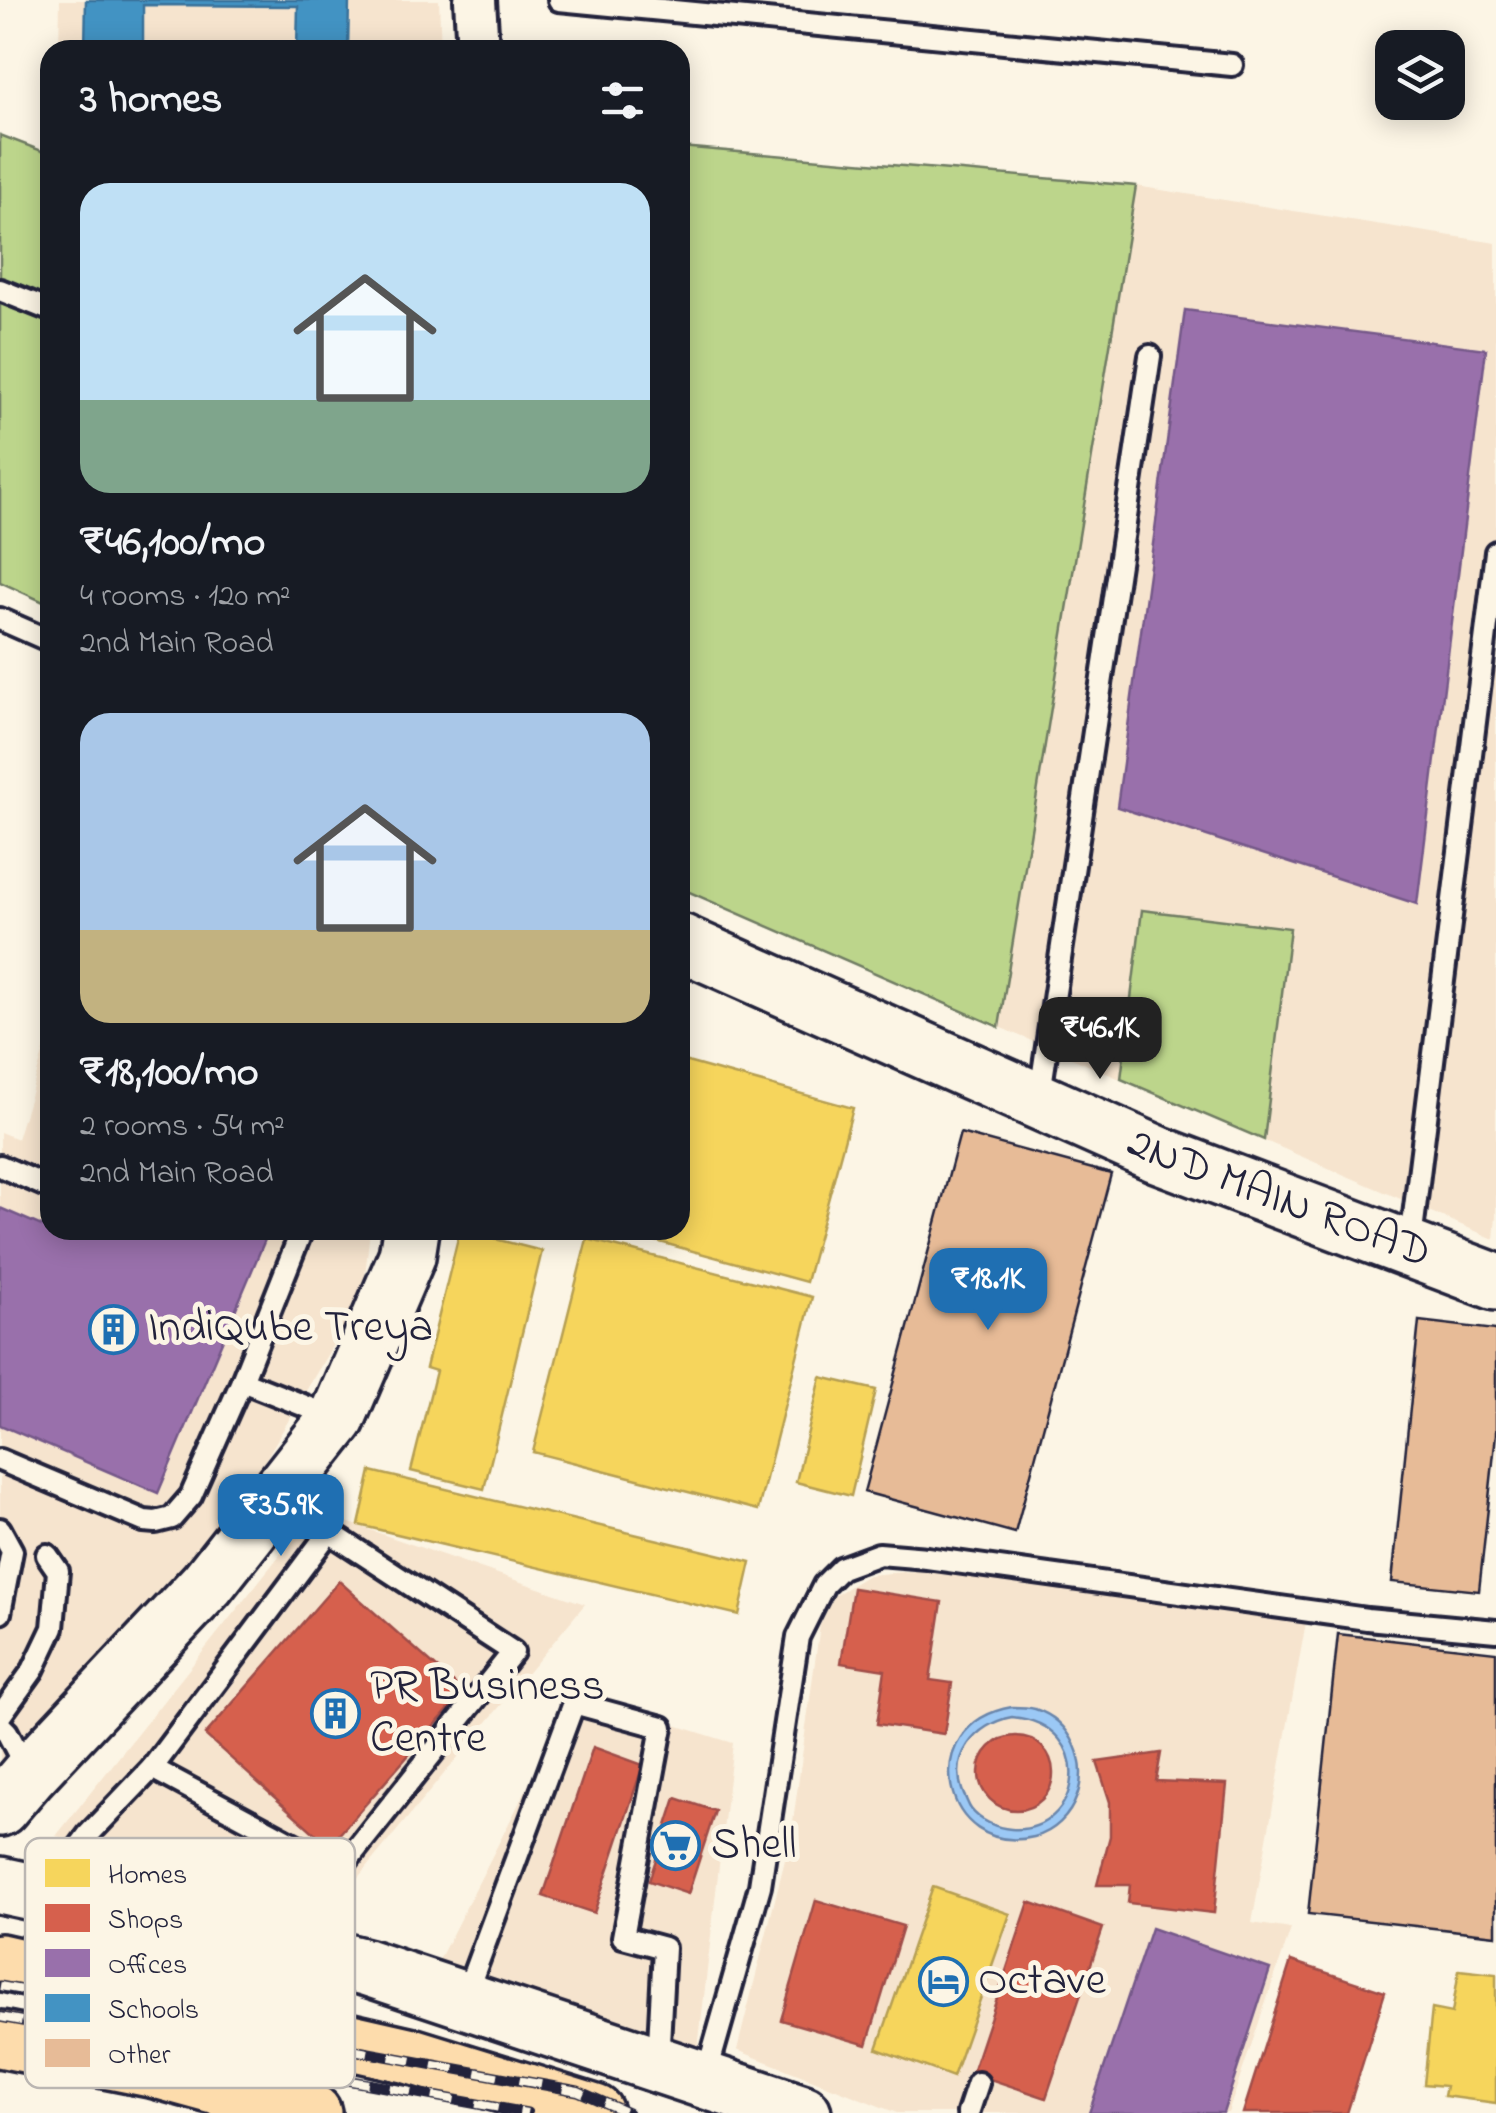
<!DOCTYPE html>
<html lang="en">
<head>
<meta charset="utf-8">
<style>
	:root { --surface:#171b24; --page:#20242c; --text:#f1f3f6; --muted:#9ea1a6; --accent:#1f6fb2 }
	body { margin:0; font-family:"Indie Flower",sans-serif; background:var(--page); color:var(--text); height:100vh; display:flex; flex-direction:column; font-size:38px; white-space:nowrap }
	* { box-sizing:border-box; margin:0 }
	p { font-size:32px; color:var(--muted) }
	.icon { flex:none; width:55px; height:55px; fill:none; stroke:currentColor; stroke-width:2; stroke-linecap:round; stroke-linejoin:round }
	.map { position:relative; flex:1; overflow:hidden }
	.sheet { position:absolute; left:40px; top:40px; width:650px; height:1200px; display:flex; flex-direction:column; background:var(--surface); border-radius:30px; box-shadow:0 5px 25px #0003 }
	.sheet>* { flex:none }
	.fabs { position:absolute; left:1375px; top:30px; display:grid; gap:20px }
	.fabs a { display:grid; place-items:center; width:90px; height:90px; border-radius:20px; background:var(--surface); box-shadow:0 5px 25px #0003; font-size:50px }
	.price { position:absolute; translate:-50% -85px; padding:0 22px; border-radius:20px; background:var(--accent); color:#fff; font-size:32px; line-height:65px; filter:drop-shadow(0 2px 5px #0008) }
	.price::after { content:''; position:absolute; left:50%; top:60px; width:30px; height:22px; margin-left:-15px; background:inherit; clip-path:polygon(0 0,100% 0,50% 100%) }
	.price.on { background:#222; color:#fff }
	ul { padding:0; list-style:none }
	li { display:grid; align-content:center; gap:20px; height:530px; padding:0 40px }
	li span { display:grid; place-items:center; height:310px; border-radius:30px; color:#555 }
	li>.icon { margin-inline-start:auto }
	span .icon { width:180px; height:180px; fill:#fffc; stroke-width:1 }
	li b { font-size:42px }
	h2 { display:flex; justify-content:space-between; align-items:center; height:120px; padding:0 40px; font-size:42px }
	.map>svg:first-child { display:block }
	.built { fill:#f6e4ce }
	.green { fill:#bcd58b; stroke:#6f7c63; stroke-width:2.5 }
	.water { fill:#9bc8f5; stroke:#6b86ab; stroke-width:2.5; fill-rule:evenodd }
	.homes { fill:#f6d55c; stroke:#b69f52; stroke-width:2.5 }
	.shops { fill:#d6604d; stroke:#a04d48; stroke-width:2.5 }
	.offices { fill:#9970ab; stroke:#755989; stroke-width:2.5 }
	.schools { fill:#4393c3; stroke:#39719a; stroke-width:2.5 }
	.building { fill:#e7bb97; stroke:#22223b; stroke-width:2.5 }
	.lines { fill:none; stroke-linecap:round; stroke-linejoin:round }
	.lane-casing { stroke:#22223b; stroke-width:28 }
	.street-casing { stroke:#22223b; stroke-width:48 }
	.secondary-casing { stroke:#22223b; stroke-width:62 }
	.highway-casing { stroke:#22223b; stroke-width:62 }
	.lane { stroke:#fcf5e5; stroke-width:20 }
	.street { stroke:#fcf5e5; stroke-width:40 }
	.secondary { stroke:#fcf5e5; stroke-width:55 }
	.highway { stroke:#fddcac; stroke-width:55 }
	.rail-casing { stroke:#22223b; stroke-width:11 }
	.rail { stroke:#fcf5e5; stroke-width:8; stroke-dasharray:22; stroke-linecap:butt }
	.labels { text-anchor:middle; dominant-baseline:central; stroke-width:10; stroke-linejoin:round; paint-order:stroke }
	.street-label { font-size:45px; fill:#22223b; stroke:#fcf5e5 }
	.poi-label { font-size:45px; fill:#22223b; stroke:#fcf5e5; text-anchor:start }
	.key { fill:#fcf5e5; stroke:#bbb6b2; stroke-width:2.5 }
	.key-label { font-size:28px; fill:#22223b }
</style>
</head>
<body>
<div class="map">
<svg width="1496" height="2113" viewBox="0 0 1496 2113">
	<rect width="100%" height="100%" fill="#fcf5e5"/>
	<filter id="ink" filterUnits="userSpaceOnUse"><feTurbulence type="fractalNoise" baseFrequency=".01" numOctaves="2"/><feDisplacementMap in="SourceGraphic" scale="20" xChannelSelector="R" yChannelSelector="G"/><feConvolveMatrix kernelMatrix="1 2 1 2 8 2 1 2 1" color-interpolation-filters="sRGB"/></filter>
	<g filter="url(#ink)">
		<g class="built">
			<path d="M60 0H439L441 50H59Z"/>
			<path d="M1136 186 1496 243V1217L1494 1239 999 1027Z"/>
			<path d="M50 1031V1230H370L363 1294 231 1518 0 1760V1132L17 1139Z"/>
			<path d="M315 1511 585 1604 336 1904 56 1836Z"/>
			<path d="M928 1570 1306 1622 1252 1923 1291 1929 1228 2113H897L737 2050 791 1836 820 1625 834 1596 868 1575Z"/>
			<path d="M575 1694 733 1743 698 2049 439 1960Z"/>
		</g>
		<g class="green">
			<path d="M0 135 50 154V605L0 582Z"/>
			<path d="M680 147 1136 186 999 1027 680 888Z"/>
			<path d="M1142 910 1290 928 1264 1140 1121 1079Z"/>
		</g>
		<path class="water" d="M1012 1707C1019 1707 1028 1707 1035 1709 1072 1721 1089 1762 1077 1796 1070 1816 1054 1832 1034 1837 942 1859 913 1724 1012 1707ZM1012 1717C1100 1725 1082 1835 1011 1829 997 1828 980 1821 971 1809 968 1805 967 1800 964 1795 948 1757 975 1724 1012 1717Z"/>
		<g class="homes">
			<path d="M680 1060 853 1108 806 1282 616 1230H680Z"/>
			<path d="M460 1230 542 1251 484 1489 411 1471 436 1371 426 1368Z"/>
			<path d="M587 1239 812 1297 758 1510 533 1452Z"/>
			<path d="M821 1377 876 1390 851 1496 796 1482Z"/>
			<path d="M371 1471 751 1562 739 1615 359 1525Z"/>
			<path d="M933 1887 1010 1914 953 2077 877 2049Z"/>
			<path d="M1459 1970 1496 1974V2103L1444 2096 1446 2086 1424 2084 1432 2009 1452 2013Z"/>
		</g>
		<g class="shops">
			<path d="M339 1581 464 1692 329 1846 205 1735Z"/>
			<path d="M853 1588 942 1602 930 1680 952 1683 944 1734 877 1724 885 1670 841 1663Z"/>
			<circle cx="1016" cy="1773" r="37"/>
			<path d="M593 1747 643 1765 594 1913 543 1896Z"/>
			<path d="M1161 1753 1156 1781 1227 1784 1214 1913 1128 1903 1130 1885H1097L1110 1836V1802L1097 1762Z"/>
			<path d="M676 1798 715 1811 688 1894 649 1881Z"/>
			<path d="M816 1900 903 1926 867 2045 781 2020Z"/>
			<path d="M1029 1902 1103 1928 1046 2098 972 2073Z"/>
			<path d="M1291 1961 1385 1992 1347 2113H1243Z"/>
		</g>
		<g class="offices">
			<path d="M1185 310 1486 349 1417 904 1117 807Z"/>
			<path d="M0 1208 60 1234 62 1230H269L158 1493 0 1425Z"/>
			<path d="M1151 1928 1270 1969 1223 2113H1089Z"/>
		</g>
		<path class="schools" d="M86 0H349L348 50H297L298 6 143 5V50H85Z"/>
		<g class="building">
			<path d="M960 1133 1111 1174 1015 1533 864 1492Z"/>
			<path d="M1419 1321 1496 1330V1434L1479 1591 1392 1582Z"/>
			<path d="M1338 1634 1496 1652V1935L1308 1914Z"/>
		</g>
		<g class="lines">
			<defs>
				<g id="lane">
					<path d="M559 0 1232 65"/>
					<path d="M0 290 50 310"/>
					<path d="M0 619 50 641"/>
					<path d="M1039 1100 1150 356"/>
					<path d="M0 1166 46 1186 50 1176"/>
					<path d="M1410 1248 1496 552"/>
					<path d="M242 1381 333 1417"/>
					<path d="M0 1460 144 1521 156 1522 172 1518 191 1496 242 1381 302 1230"/>
					<path d="M277 1498 513 1652 283 1941"/>
					<path d="M0 1529 12 1551 0 1613"/>
					<path d="M0 1716 33 1670 53 1628 58 1571 47 1555"/>
					<path d="M0 1725 7 1732 28 1772"/>
					<path d="M152 1768 329 1532"/>
					<path d="M48 1889 88 1835 152 1768 340 1869"/>
					<path d="M465 1997 574 1703 662 1727 623 1937 664 1948 658 2063"/>
					<path d="M705 2079 760 1886 798 1637 824 1585 841 1568 879 1554 927 1558 1367 1619 1496 1631"/>
					<path d="M968 2113 978 2083"/>
				</g>
				<path id="street" d="M475 0 478 50"/>
				<g id="secondary">
					<path id="s1" d="M680 942 1157 1154 1496 1282"/>
					<path d="M0 1808 29 1774 207 1584 337 1419 407 1256 411 1230"/>
					<path d="M0 1885 279 1945 365 1967 803 2113"/>
				</g>
				<g id="highway">
					<path d="M0 1962 408 2055 595 2113"/>
					<path d="M0 2039 156 2070 313 2113"/>
				</g>
			</defs>
			<use href="#lane" class="lane-casing"/>
			<use href="#street" class="street-casing"/>
			<use href="#secondary" class="secondary-casing"/>
			<use href="#highway" class="highway-casing"/>
			<use href="#lane" class="lane"/>
			<use href="#street" class="street"/>
			<use href="#secondary" class="secondary"/>
			<use href="#highway" class="highway"/>
			<defs>
				<g id="rail">
					<path d="M0 1986 578 2091 628 2113"/>
					<path d="M0 2017 527 2113"/>
				</g>
			</defs>
			<use href="#rail" class="rail-casing"/>
			<use href="#rail" class="rail"/>
		</g>
	</g>
	<defs>
		<symbol id="building-ring" viewBox="-11 -11 22 22"><circle r="9.5" fill="#fcf5e5" stroke="#1f6fb2" stroke-width="1.5"/><path d="M-4-6H4V6H1V3H-1V6H-4ZM-2.5-4.3h1.7v1.8h-1.7ZM.8-4.3h1.7v1.8H.8ZM-2.5-1h1.7V.8h-1.7ZM.8-1h1.7V.8H.8Z" fill="#1f6fb2"/></symbol>
		<symbol id="supermarket-ring" viewBox="-11 -11 22 22"><circle r="9.5" fill="#fcf5e5" stroke="#1f6fb2" stroke-width="1.5"/><path d="M-6-5.5h2.5l.6 2H6L4.5 2H-2.5L-4.4-4H-6ZM-1.5 3.2a1.3 1.3 0 1 0 .1 0ZM3 3.2a1.3 1.3 0 1 0 .1 0Z" fill="#1f6fb2"/></symbol>
		<symbol id="hotel-ring" viewBox="-11 -11 22 22"><circle r="9.5" fill="#fcf5e5" stroke="#1f6fb2" stroke-width="1.5"/><path d="M-6-4.5h1.5V1H6V5H4.5V3h-9V5H-6ZM-4 0a1.8 1.8 0 1 1 3.6 0ZM.5 0V-2.5h3Q6-2.5 6 0Z" fill="#1f6fb2"/></symbol>
	</defs>
	<g fill-rule="evenodd">
		<use href="#building-ring" x="86" y="1302" width="55" height="55"/>
		<use href="#building-ring" x="308" y="1686" width="55" height="55"/>
		<use href="#supermarket-ring" x="648" y="1818" width="55" height="55"/>
		<use href="#hotel-ring" x="916" y="1954" width="55" height="55"/>
	</g>
	<g class="labels">
		<g class="street-label">
			<text stroke="none"><textPath href="#s1" startOffset="652">2ND MAIN ROAD</textPath></text>
		</g>
		<g class="poi-label">
			<text x="148" y="1329">IndiQube Treya</text>
			<text x="370" y="1688">PR Business<tspan x="370" dy="52">Centre</tspan></text>
			<text x="711" y="1846">Shell</text>
			<text x="978" y="1982">Octave</text>
		</g>
	</g>
	<rect x="25" y="1838" width="330" height="250" rx="15" class="key"/>
	<rect x="45" y="1859" width="45" height="28" fill="#f6d55c"/>
	<rect x="45" y="1904" width="45" height="28" fill="#d6604d"/>
	<rect x="45" y="1949" width="45" height="28" fill="#9970ab"/>
	<rect x="45" y="1994" width="45" height="28" fill="#4393c3"/>
	<rect x="45" y="2039" width="45" height="28" fill="#e7bb97"/>
	<g class="key-label">
		<text x="108" y="1883">Homes</text>
		<text x="108" y="1928">Shops</text>
		<text x="108" y="1973">Offices</text>
		<text x="108" y="2018">Schools</text>
		<text x="108" y="2063">Other</text>
	</g>
</svg>
<div class="fabs">
<a><svg class="icon" aria-label="layers" viewBox="0 0 24 24"><path d="M12 4l9 5-9 5-9-5zM3 14l9 5 9-5"/></svg></a>
</div>
<b class="price on" style="left:1100px;top:1082px">₹46.1K</b>
<b class="price" style="left:988px;top:1333px">₹18.1K</b>
<b class="price" style="left:281px;top:1559px">₹35.9K</b>
<section class="sheet">
<h2>3 homes<svg class="icon" aria-label="filters" viewBox="0 0 24 24"><path d="M4 7h16M4 17h16"/><circle cx="9" cy="7" r="2"/><circle cx="15" cy="17" r="2"/></svg></h2>
<ul>
<li><span style="background:linear-gradient(#bfe0f5 70%,#7fa58c 0)"><svg class="icon" aria-label="home" viewBox="0 0 24 24"><path d="M3 11l9-7 9 7M6 9v11h12V9"/></svg></span><div><b>₹46,100/mo</b><p>4 rooms · 120 m²</p><p>2nd Main Road</p></div></li>
<li><span style="background:linear-gradient(#a9c7e8 70%,#c2b280 0)"><svg class="icon" aria-label="home" viewBox="0 0 24 24"><path d="M3 11l9-7 9 7M6 9v11h12V9"/></svg></span><div><b>₹18,100/mo</b><p>2 rooms · 54 m²</p><p>2nd Main Road</p></div></li>
</ul>
</section>
</div>
</body>
</html>
